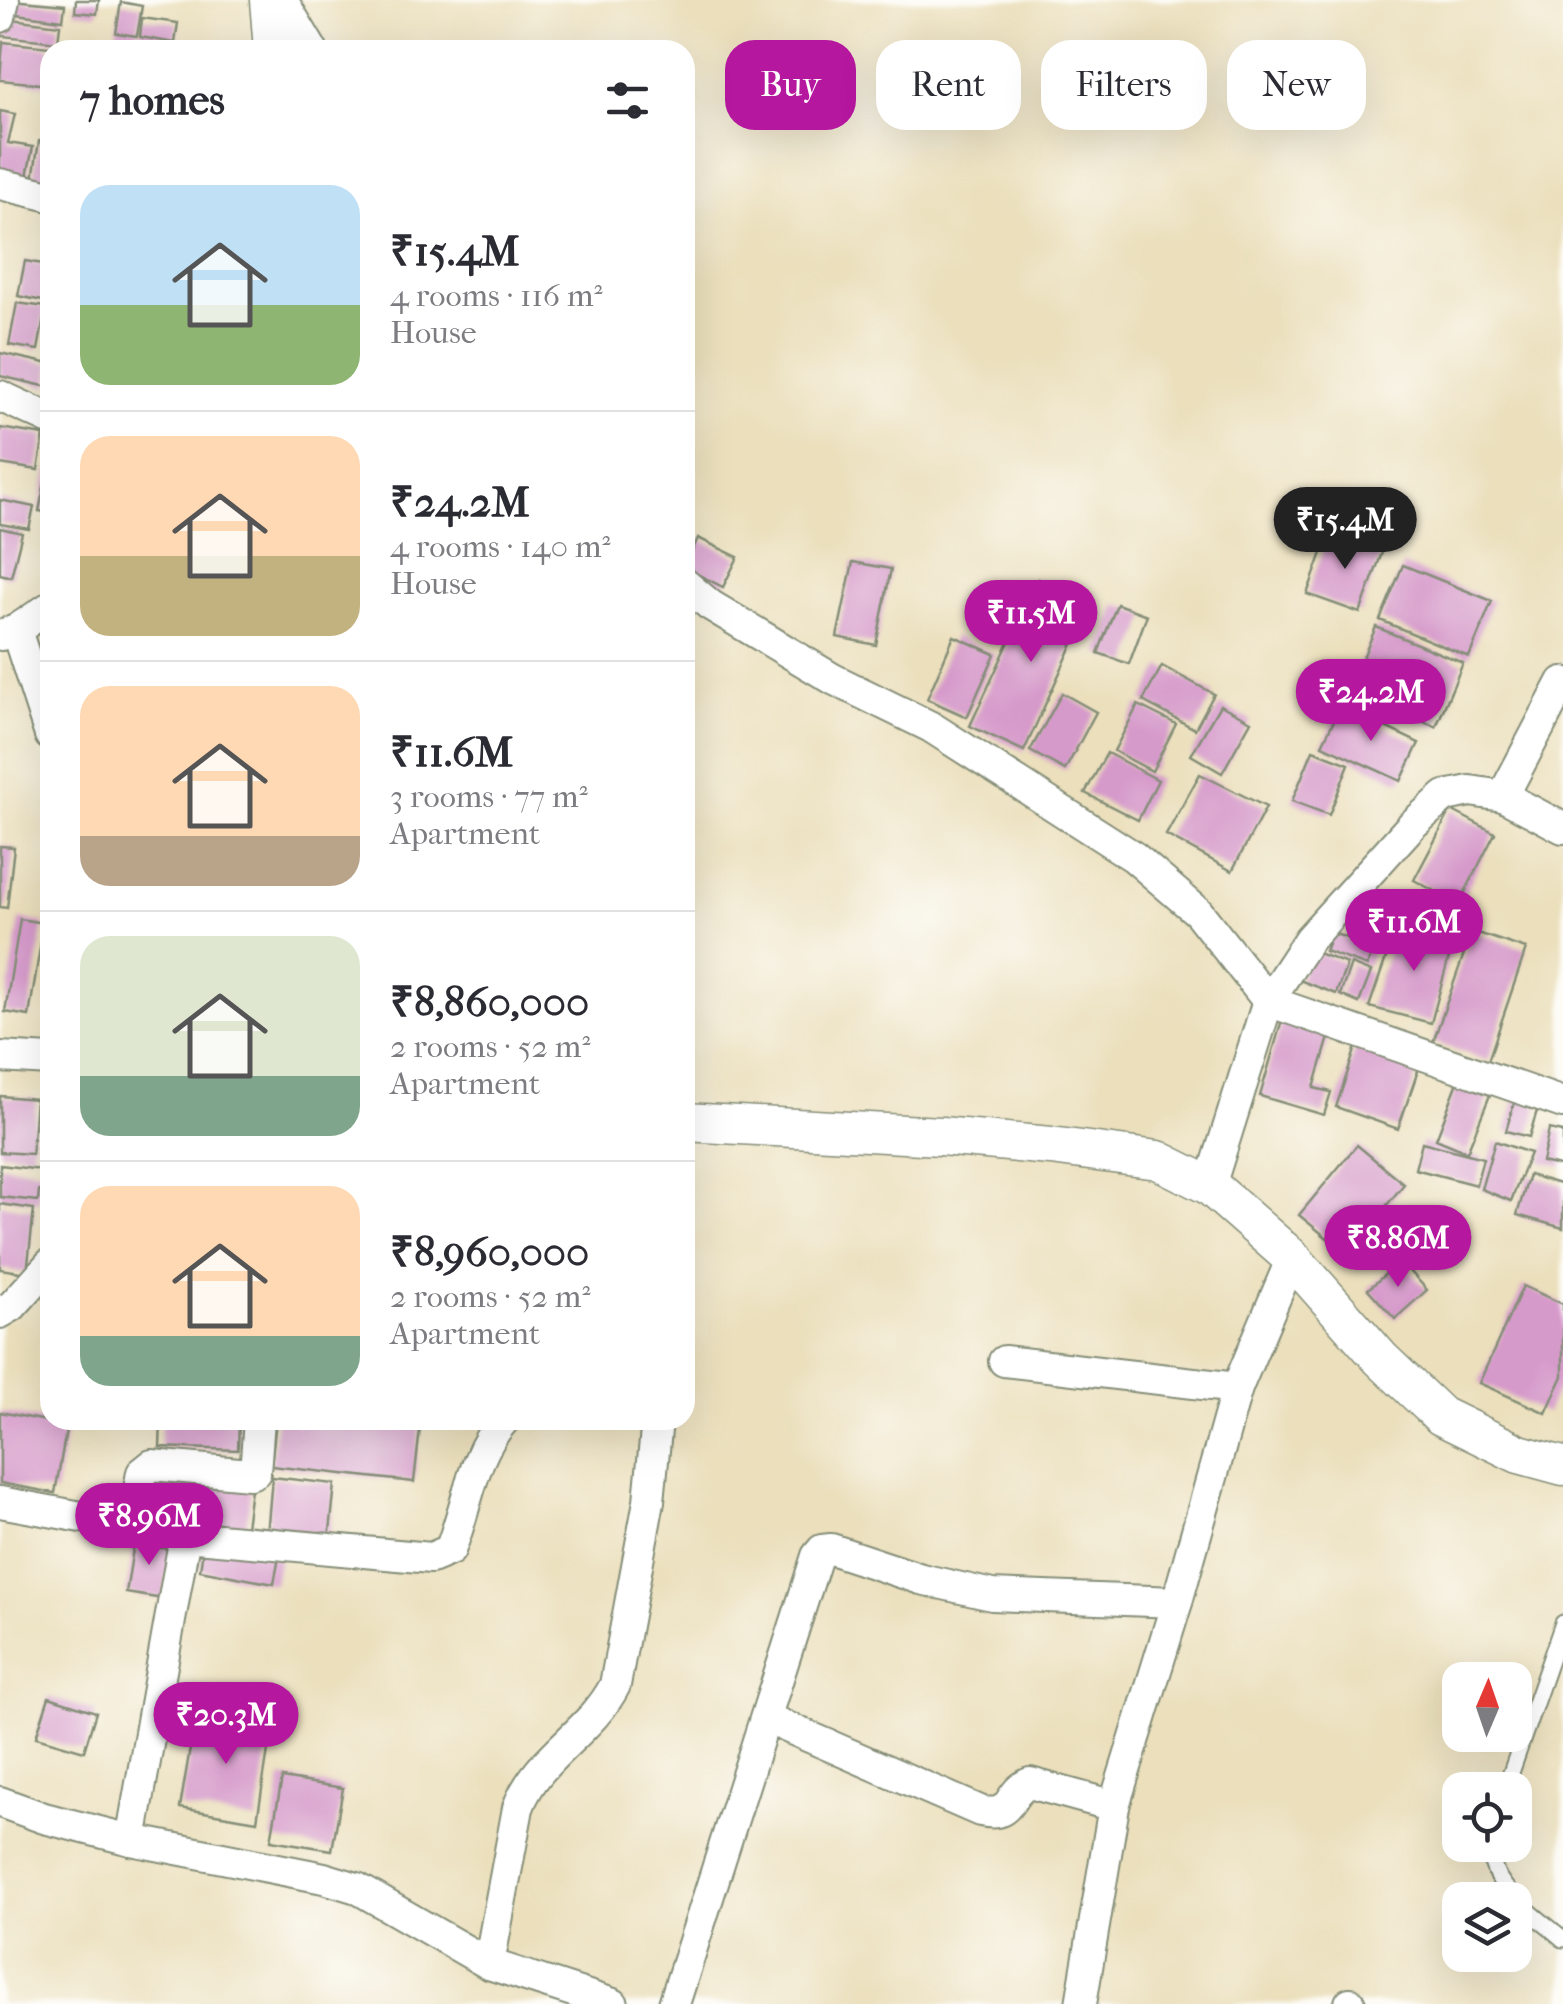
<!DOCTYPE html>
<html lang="en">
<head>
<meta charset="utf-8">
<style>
	:root { --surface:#fff; --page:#f7f7f7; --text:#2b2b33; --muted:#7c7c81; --line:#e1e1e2; --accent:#b5179e }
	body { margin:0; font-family:"IM FELL French Canon",serif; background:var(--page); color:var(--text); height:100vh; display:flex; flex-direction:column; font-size:38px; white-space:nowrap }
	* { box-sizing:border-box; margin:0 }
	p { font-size:32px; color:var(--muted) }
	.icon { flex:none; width:55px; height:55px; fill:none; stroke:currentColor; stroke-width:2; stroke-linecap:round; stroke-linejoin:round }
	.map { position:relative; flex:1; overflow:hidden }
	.drawer { position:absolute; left:40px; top:40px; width:655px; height:1390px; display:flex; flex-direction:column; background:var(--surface); border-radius:30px; box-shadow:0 10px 40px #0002 }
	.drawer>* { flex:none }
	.guide { position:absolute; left:725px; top:40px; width:688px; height:90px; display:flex; gap:20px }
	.needle { width:65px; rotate:2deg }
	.tools { position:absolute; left:1442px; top:1662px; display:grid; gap:20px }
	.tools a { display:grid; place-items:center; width:90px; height:90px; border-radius:20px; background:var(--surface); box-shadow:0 10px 40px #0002; font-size:50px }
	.price { position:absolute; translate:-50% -85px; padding:0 22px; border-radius:35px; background:var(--accent); color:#fff; font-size:32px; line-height:65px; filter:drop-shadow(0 2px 5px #0008) }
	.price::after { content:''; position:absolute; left:50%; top:60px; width:30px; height:22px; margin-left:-15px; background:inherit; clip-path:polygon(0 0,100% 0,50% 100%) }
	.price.active { background:#222; color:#fff }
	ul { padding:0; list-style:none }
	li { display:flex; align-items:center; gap:30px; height:250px; padding:0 40px }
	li+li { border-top:2px solid var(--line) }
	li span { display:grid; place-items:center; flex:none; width:280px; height:200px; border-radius:30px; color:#555 }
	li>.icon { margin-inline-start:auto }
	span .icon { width:120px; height:120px; fill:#fffc; stroke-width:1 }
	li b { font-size:42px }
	h2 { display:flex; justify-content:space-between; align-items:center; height:120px; padding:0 40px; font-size:42px }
	.chip { padding:0 35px; border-radius:30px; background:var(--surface); box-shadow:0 10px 40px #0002; font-size:35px; line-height:90px }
	.chip.active { background:var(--accent); color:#fff }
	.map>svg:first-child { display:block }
	.building { fill:#d69aca }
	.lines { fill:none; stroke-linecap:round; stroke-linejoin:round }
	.service-casing { stroke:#858e78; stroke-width:19 }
	.minor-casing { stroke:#858e78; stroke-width:34 }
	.tertiary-casing { stroke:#858e78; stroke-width:41 }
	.service { stroke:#fff; stroke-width:15 }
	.minor { stroke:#fff; stroke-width:30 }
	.tertiary { stroke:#fff; stroke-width:38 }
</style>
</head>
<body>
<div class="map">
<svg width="1563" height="2004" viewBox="0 0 1563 2004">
	<rect width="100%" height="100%" fill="#fdfcf7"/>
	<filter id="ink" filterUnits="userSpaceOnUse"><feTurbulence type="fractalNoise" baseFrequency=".01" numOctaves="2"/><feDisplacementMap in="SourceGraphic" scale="20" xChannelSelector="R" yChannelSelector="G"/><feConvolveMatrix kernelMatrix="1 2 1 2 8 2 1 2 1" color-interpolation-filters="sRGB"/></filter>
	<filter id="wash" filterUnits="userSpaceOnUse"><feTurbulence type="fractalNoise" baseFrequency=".0048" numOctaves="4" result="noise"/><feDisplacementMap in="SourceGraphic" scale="40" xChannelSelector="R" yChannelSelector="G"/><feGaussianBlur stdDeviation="2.25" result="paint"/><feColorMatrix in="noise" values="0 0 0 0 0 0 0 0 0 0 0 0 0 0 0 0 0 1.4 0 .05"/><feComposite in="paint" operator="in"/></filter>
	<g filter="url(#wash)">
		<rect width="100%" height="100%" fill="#ebdfbc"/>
		<g id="blocks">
			<g class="building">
				<path d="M10 0 65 5 63 20 8 13Z"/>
				<path d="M76 0H99L97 14 75 12Z"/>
				<path d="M121 2 142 6 137 36 116 33Z"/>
				<path d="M3 18 60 25 58 42 2 36Z"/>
				<path d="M142 18 178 23 175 43 140 37Z"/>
				<path d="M3 42 50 47V85L0 80Z"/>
				<path d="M0 111 15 114 8 143 33 147 26 181 0 176Z"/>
				<path d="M39 141 50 142V181L33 179Z"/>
				<path d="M25 261 49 265 43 301 18 296Z"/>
				<path d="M17 303 46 307 38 350 9 345Z"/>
				<path d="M0 353 50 364 48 387 0 376Z"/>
				<path d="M0 428 44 435 38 470 0 464Z"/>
				<path d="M48 467H50V513L39 511Z"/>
				<path d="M0 500 34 507 29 529 0 524Z"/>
				<path d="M0 528 22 533 11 577 0 574Z"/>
				<path d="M1330 531 1383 550 1360 613 1307 594Z"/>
				<path d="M698 538 738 557 723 587 685 568Z"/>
				<path d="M853 562 891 569 876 645 837 637Z"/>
				<path d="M1403 565 1492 601 1469 657 1380 620Z"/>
				<path d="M1038 579 1091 604 1024 751 970 726Z"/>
				<path d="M1117 604 1147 615 1129 664 1098 653Z"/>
				<path d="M1376 627 1463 663 1436 727 1349 690Z"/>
				<path d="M954 636 995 654 967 717 927 699Z"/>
				<path d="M1162 666 1214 694 1195 729 1143 701Z"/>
				<path d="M1062 693 1096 712 1065 770 1030 751Z"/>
				<path d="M1138 705 1176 724 1152 771 1114 751Z"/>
				<path d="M1220 705 1251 721 1222 773 1191 755Z"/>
				<path d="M1341 706 1419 743 1401 781 1322 745Z"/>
				<path d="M1313 750 1349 764 1329 815 1292 801Z"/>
				<path d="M1107 753 1158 780 1138 820 1085 793Z"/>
				<path d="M1200 774 1266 807 1232 871 1166 835Z"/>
				<path d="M1451 810 1495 833 1459 904 1414 880Z"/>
				<path d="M0 846 14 847 7 908 0 907Z"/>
				<path d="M1388 898 1403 902 1385 947 1368 942Z"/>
				<path d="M20 919 44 923 29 1016 5 1012Z"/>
				<path d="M1423 924 1455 935 1431 1023 1369 1007 1395 932 1416 940Z"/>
				<path d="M1472 931 1526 949 1488 1061 1433 1042Z"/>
				<path d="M1332 933 1374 947 1367 966 1325 951Z"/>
				<path d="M1310 950 1347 964 1336 994 1299 980Z"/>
				<path d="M1351 964 1371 972 1359 1003 1340 995Z"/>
				<path d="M1284 1013 1332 1027 1314 1088 1331 1092 1324 1115 1260 1096Z"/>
				<path d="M1357 1044 1420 1065 1398 1129 1336 1107Z"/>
				<path d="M1458 1082 1490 1095 1467 1152 1436 1139Z"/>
				<path d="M0 1096 36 1099 32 1154 0 1152Z"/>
				<path d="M1516 1096 1539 1104 1529 1137 1506 1131Z"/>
				<path d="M1549 1129 1563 1132V1167L1542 1162Z"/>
				<path d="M1495 1141 1530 1153 1511 1201 1481 1189Z"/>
				<path d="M1422 1142 1483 1158 1476 1185 1415 1169Z"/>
				<path d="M1357 1145 1404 1184 1347 1254 1299 1215Z"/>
				<path d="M0 1165 50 1171V1192L39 1191 38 1201 0 1197Z"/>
				<path d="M1529 1175 1563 1185V1228L1517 1215Z"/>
				<path d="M0 1204 34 1209 27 1273 0 1269Z"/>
				<path d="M1401 1261 1427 1290 1395 1319 1368 1289Z"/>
				<path d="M1523 1286 1563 1304V1376L1546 1413 1479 1383Z"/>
				<path d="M0 1412 67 1425 55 1493 0 1483Z"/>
				<path d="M161 1420H239L238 1450 160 1447Z"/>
				<path d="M276 1420H340L384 1425 385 1420H421L414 1482 271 1466Z"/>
				<path d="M156 1469 252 1482 245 1535 149 1521Z"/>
				<path d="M272 1477 335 1484 329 1541 267 1535Z"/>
				<path d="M135 1536 172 1542 163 1599 126 1593Z"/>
				<path d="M204 1542 279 1557 274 1584 200 1570Z"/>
				<path d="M49 1697 96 1712 84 1751 36 1737Z"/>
				<path d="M196 1713 272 1725 257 1821 180 1808Z"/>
				<path d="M282 1778 343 1788 332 1850 271 1840Z"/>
			</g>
		</g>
	</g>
	<g filter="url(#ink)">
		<use href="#blocks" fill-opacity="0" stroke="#858e78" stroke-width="2.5"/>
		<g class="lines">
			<defs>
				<g id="service">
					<path d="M1505 1790 1563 1623"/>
					<path d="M1489 1845C1490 1888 1533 1913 1563 1939"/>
				</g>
				<g id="minor">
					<path d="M282 0 312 50"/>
					<path d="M0 17 4 0"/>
					<path d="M0 184 50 196"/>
					<path d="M0 396 50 419"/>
					<path d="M685 584 710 605 833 679 931 727 1134 857 1198 912 1268 1001 1210 1186"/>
					<path d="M16 630 50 735"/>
					<path d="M1 635 16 630 50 607"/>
					<path d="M1503 796 1563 682"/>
					<path d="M1563 828 1503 796 1470 791 1445 796 1412 825 1309 939 1268 1001 1563 1103"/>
					<path d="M0 1057 50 1060"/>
					<path d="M0 1313 12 1306 50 1264"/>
					<path d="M1004 1361 1237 1388"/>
					<path d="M0 1502 185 1536 431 1558 450 1550C468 1506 471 1456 504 1420"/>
					<path d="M132 1526 142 1473 152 1465 250 1474 255 1472 259 1420"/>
					<path d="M766 1718 980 1811C1015 1819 1005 1793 1030 1783L1114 1806"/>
					<path d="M0 1802 44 1818 131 1840 324 1878 357 1888 489 1964 613 2004"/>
					<path d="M131 1840 185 1536"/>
					<path d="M489 1964 518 1808C536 1757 591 1733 615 1685L649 1501 657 1420"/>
					<path d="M674 2004 817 1556 822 1550 831 1549 921 1579 992 1595 1177 1602"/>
					<path d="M1081 2004 1114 1806 1177 1602 1237 1388 1292 1258"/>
					<path d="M1350 2004V2003"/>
				</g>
				<g id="tertiary">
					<path d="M269 0 273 50"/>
					<path d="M685 1122 941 1136 1051 1146 1158 1160 1210 1186 1292 1258 1381 1359 1441 1416 1519 1454 1563 1466"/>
				</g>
			</defs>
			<use href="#service" class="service-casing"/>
			<use href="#minor" class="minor-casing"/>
			<use href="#tertiary" class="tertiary-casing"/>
			<use href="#service" class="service"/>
			<use href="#minor" class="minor"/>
			<use href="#tertiary" class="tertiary"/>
		</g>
	</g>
</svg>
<div class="tools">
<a><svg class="needle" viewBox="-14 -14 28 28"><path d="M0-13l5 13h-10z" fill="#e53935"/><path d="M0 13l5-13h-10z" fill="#7c7c81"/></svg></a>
<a><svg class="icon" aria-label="locate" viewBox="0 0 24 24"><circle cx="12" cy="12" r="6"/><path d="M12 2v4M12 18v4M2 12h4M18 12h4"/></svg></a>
<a><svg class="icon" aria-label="layers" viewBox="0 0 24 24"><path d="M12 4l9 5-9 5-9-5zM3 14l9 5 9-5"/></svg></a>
</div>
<b class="price active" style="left:1345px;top:572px">₹15.4M</b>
<b class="price" style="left:1031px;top:665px">₹11.5M</b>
<b class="price" style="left:1371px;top:744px">₹24.2M</b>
<b class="price" style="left:1414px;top:974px">₹11.6M</b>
<b class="price" style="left:1398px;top:1290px">₹8.86M</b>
<b class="price" style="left:149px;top:1568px">₹8.96M</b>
<b class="price" style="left:226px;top:1767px">₹20.3M</b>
<div class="guide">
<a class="chip active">Buy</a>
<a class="chip">Rent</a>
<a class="chip">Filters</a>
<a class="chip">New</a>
</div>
<section class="drawer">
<h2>7 homes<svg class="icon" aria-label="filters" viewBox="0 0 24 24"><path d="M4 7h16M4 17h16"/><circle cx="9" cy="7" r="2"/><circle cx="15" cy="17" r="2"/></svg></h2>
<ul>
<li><span style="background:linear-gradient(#bfe0f5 60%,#8fb573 0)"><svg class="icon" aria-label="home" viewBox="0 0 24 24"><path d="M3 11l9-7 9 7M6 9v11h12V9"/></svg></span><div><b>₹15.4M</b><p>4 rooms · 116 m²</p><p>House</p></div></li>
<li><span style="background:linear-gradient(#ffd9b3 60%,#c2b280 0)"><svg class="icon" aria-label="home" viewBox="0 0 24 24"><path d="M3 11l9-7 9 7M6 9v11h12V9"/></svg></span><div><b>₹24.2M</b><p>4 rooms · 140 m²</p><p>House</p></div></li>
<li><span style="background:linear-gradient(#ffd9b3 75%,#b9a48a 0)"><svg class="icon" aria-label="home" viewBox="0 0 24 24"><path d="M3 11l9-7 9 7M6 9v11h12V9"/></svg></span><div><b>₹11.6M</b><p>3 rooms · 77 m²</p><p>Apartment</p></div></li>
<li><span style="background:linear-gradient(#dfe7d0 70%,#7fa58c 0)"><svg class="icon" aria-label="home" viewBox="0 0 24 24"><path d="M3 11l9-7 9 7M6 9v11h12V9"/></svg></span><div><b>₹8,860,000</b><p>2 rooms · 52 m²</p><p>Apartment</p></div></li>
<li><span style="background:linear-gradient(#ffd9b3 75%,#7fa58c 0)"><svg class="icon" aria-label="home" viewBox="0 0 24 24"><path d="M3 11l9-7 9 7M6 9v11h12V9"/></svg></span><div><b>₹8,960,000</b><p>2 rooms · 52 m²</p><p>Apartment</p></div></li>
</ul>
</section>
</div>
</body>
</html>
